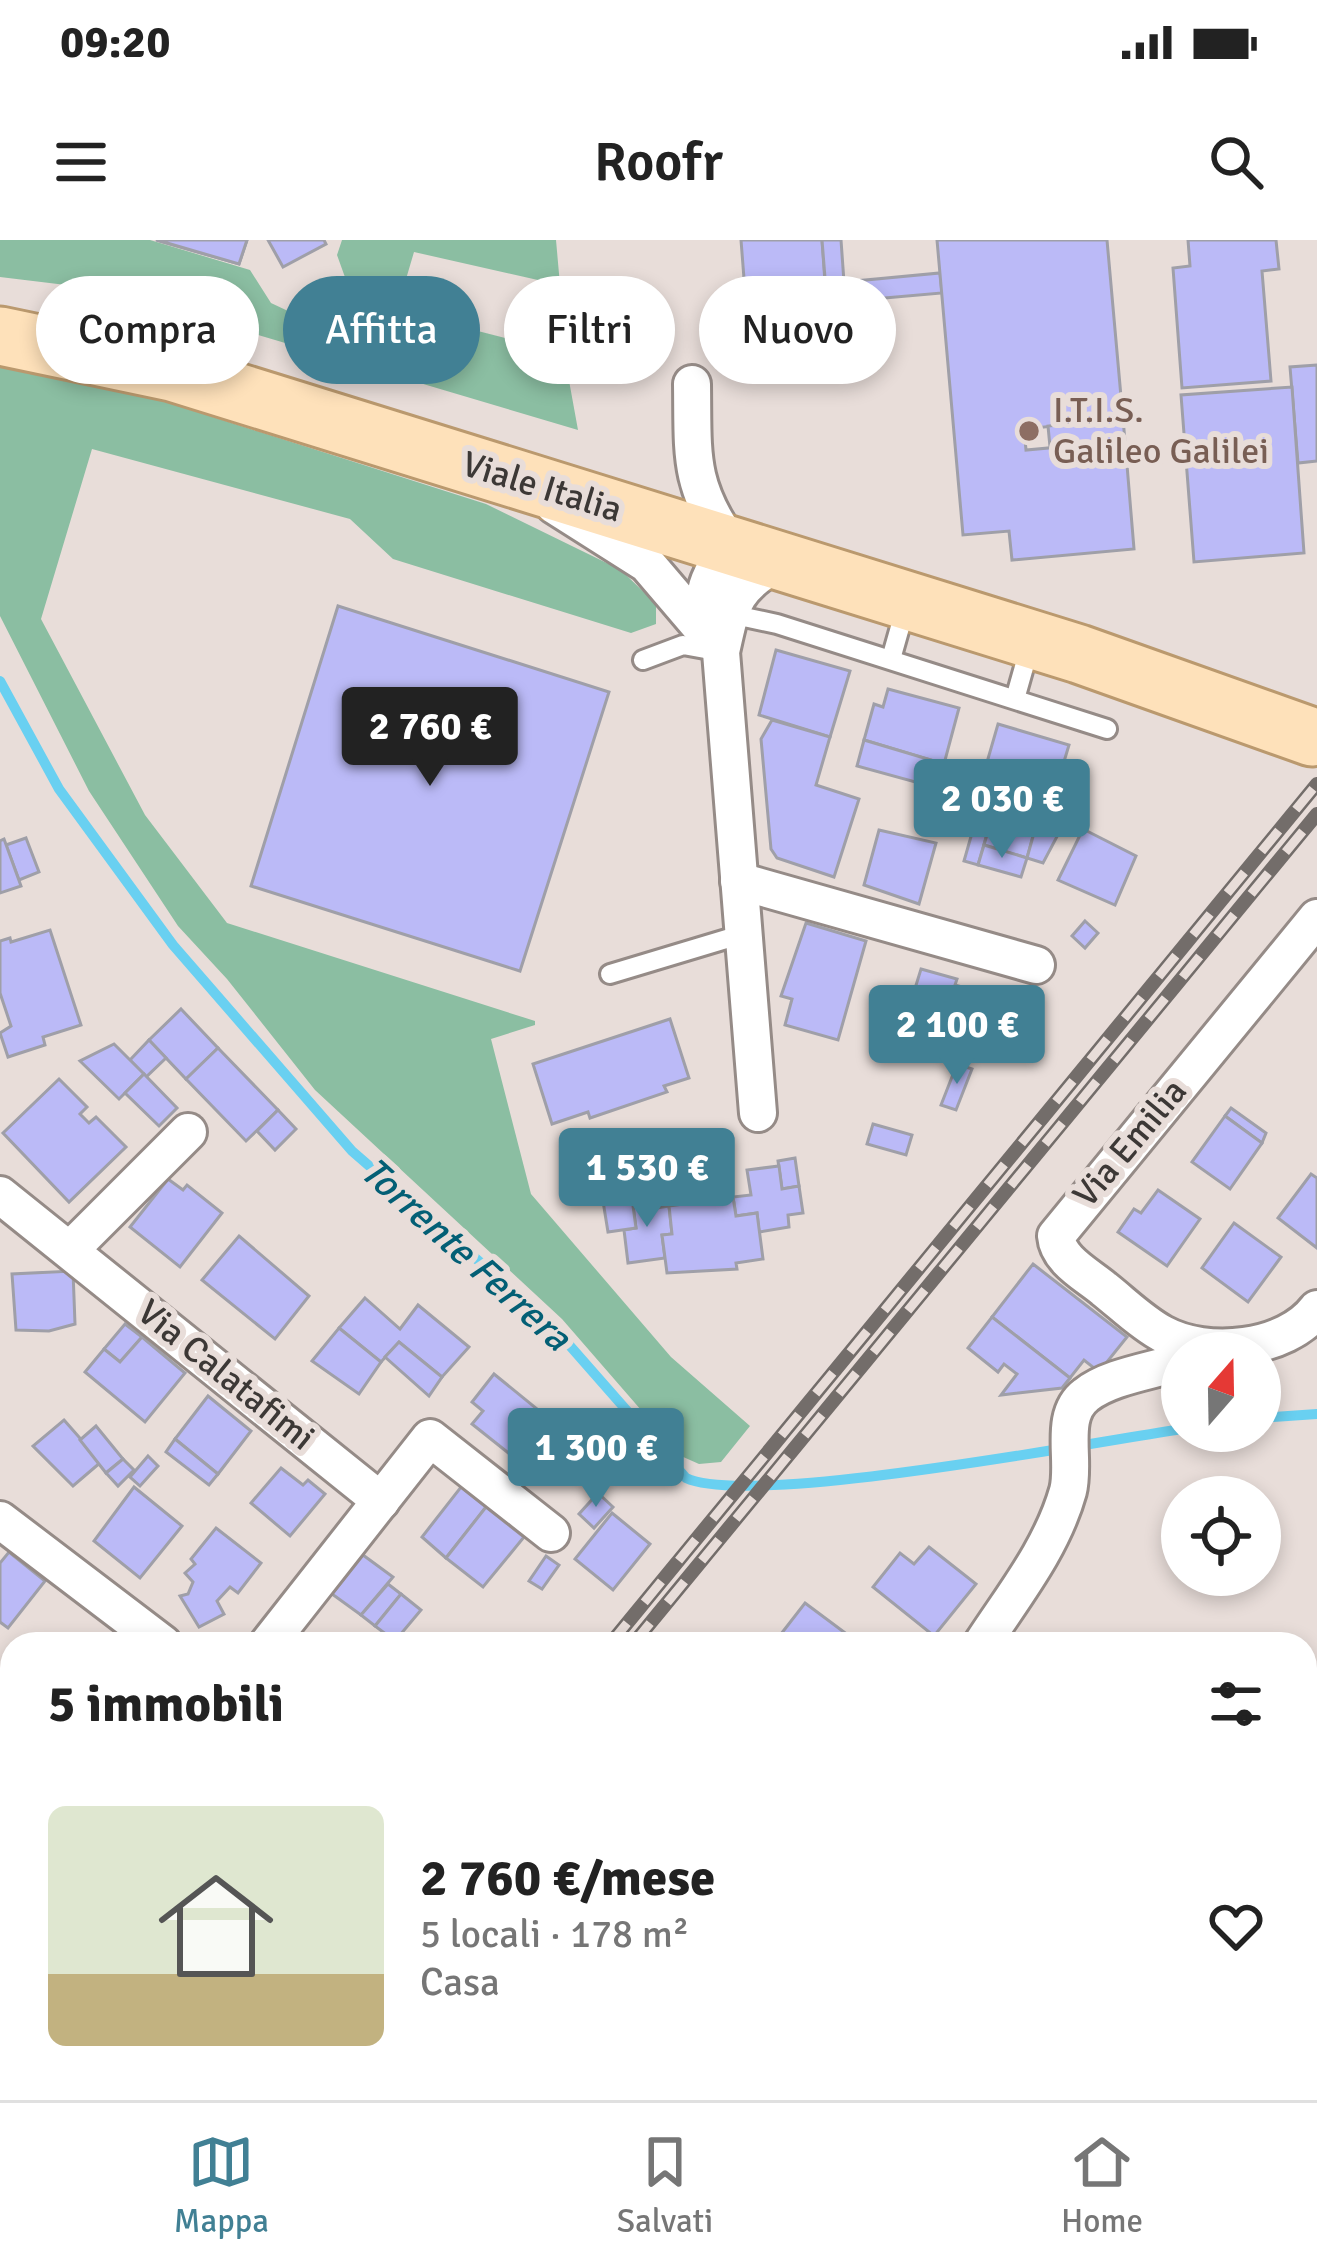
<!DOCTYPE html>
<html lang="it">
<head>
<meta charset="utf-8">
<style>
	:root { --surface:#fff; --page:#f6f6f6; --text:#222; --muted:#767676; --line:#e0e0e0; --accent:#418094 }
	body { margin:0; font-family:Signika,sans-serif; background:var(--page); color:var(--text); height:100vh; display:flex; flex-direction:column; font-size:45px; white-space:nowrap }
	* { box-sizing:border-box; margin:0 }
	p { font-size:39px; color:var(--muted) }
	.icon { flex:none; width:66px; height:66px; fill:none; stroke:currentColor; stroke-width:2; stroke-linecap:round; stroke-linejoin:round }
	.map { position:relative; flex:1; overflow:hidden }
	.drawer { position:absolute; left:0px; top:1392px; width:1317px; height:468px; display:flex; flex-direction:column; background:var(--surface); border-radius:36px 36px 0 0; box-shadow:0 6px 18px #0003 }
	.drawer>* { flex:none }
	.hud { position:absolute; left:36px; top:36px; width:1245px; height:108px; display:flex; gap:24px }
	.needle { width:78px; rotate:20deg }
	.fabs { position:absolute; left:1161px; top:1092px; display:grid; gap:24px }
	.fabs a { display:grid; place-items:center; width:120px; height:120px; border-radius:50%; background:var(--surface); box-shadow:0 6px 18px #0003; font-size:60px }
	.price { position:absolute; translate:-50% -102px; padding:0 27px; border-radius:12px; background:var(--accent); color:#fff; font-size:39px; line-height:78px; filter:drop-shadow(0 3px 6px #0008) }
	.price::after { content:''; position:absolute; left:50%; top:72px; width:36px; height:27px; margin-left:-18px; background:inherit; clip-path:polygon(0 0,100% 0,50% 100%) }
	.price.active { background:#222; color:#fff }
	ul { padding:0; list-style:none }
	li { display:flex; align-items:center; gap:36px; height:300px; padding:0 48px }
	li span { display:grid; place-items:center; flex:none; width:336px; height:240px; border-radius:18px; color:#555 }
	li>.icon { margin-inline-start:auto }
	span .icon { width:144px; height:144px; fill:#fffc; stroke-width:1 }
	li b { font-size:51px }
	h2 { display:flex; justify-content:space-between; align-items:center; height:144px; padding:0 48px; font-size:51px }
	.pill { padding:0 42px; border-radius:54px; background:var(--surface); box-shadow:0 6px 18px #0003; font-size:42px; line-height:108px }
	.pill.active { background:var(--accent); color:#fff }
	.status { display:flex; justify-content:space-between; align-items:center; height:84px; padding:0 60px; background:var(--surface); direction:ltr }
	.status svg { height:33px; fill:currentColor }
	header { display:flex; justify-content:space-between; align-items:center; height:156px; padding:0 48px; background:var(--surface); font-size:54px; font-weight:600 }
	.tab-bar { display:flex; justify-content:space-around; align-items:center; height:168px; border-top:3px solid var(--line); background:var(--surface); font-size:33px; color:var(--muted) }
	.tab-bar a { display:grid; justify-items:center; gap:6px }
	.tab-bar .active { color:var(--accent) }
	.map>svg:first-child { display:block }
	.green { fill:#8bbea2 }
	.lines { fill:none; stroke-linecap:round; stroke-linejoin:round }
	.stream { stroke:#69d0f1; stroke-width:10 }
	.building { fill:#bbbaf7; stroke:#9f9fa8; stroke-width:3 }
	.service-casing { stroke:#958b87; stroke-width:24 }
	.minor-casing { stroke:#958b87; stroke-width:42 }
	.primary-casing { stroke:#ba996e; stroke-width:63 }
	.service { stroke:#fff; stroke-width:18 }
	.minor { stroke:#fff; stroke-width:36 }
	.primary { stroke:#fee1ba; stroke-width:57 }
	.rail-casing { stroke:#736d6a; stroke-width:14 }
	.rail { stroke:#e8ddd9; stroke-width:9; stroke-dasharray:27; stroke-linecap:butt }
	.education-dot { fill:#8d6e63; stroke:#e8ddd9; stroke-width:4.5 }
	.labels { text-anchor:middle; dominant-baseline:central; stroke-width:12; stroke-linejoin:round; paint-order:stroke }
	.education-label { font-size:36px; fill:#785e54; stroke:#e8ddd9; text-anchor:start }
	.street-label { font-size:36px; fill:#3c3836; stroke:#e8ddd9 }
	.water-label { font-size:39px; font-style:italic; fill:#035f75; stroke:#e8ddd9 }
</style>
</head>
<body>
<div class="status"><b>09:20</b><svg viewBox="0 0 49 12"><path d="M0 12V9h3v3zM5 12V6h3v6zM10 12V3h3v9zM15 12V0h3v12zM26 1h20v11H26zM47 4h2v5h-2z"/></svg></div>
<header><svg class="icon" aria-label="menu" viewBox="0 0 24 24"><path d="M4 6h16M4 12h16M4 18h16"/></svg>Roofr<svg class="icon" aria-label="search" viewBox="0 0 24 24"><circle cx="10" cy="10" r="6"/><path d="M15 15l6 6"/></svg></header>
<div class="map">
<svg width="1317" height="1860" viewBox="0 0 1317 1860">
	<rect width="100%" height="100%" fill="#e8ddd9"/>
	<g class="green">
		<path d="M0 0H150L250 30 271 63 288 71 326 52 564 113 578 190 211 81 66 45 0 37Z"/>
		<path d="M342 0H556L560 45 414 12 401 56 346 40 337 15Z"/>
		<path d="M0 127 163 161 486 264 621 330 656 364V384L631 393 393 319 350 279 92 209 41 379 145 575 227 683 535 781V785L491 799 531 954 671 1117 750 1186 721 1222 699 1224 681 1216 562 1079 315 850 227 739 178 686 89 551 0 376Z"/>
	</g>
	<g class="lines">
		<g class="stream">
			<path d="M0 441 59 549 173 705 352 911 549 1082 686 1238C749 1268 1094 1202 1182 1189"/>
			<path d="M1260 1178 1317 1174"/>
			<path d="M1305 1545 1317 1539"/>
			<path d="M942 1860 951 1848"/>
		</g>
	</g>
	<g class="building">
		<path d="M156 0H247L239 24Z"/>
		<path d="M157 0H247L239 24Z"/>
		<path d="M268 0H324L326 4 283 27Z"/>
		<path d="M741 0H822L827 70 747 77Z"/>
		<path d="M822 0H841L844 42 940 33 942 53 827 63Z"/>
		<path d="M937 0H1107L1123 179 1024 189 1026 210 1125 201 1134 309 1012 320 1009 291 963 295Z"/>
		<path d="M1188 0H1276L1279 29 1262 31 1271 141 1182 148 1173 28 1190 26Z"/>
		<path d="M1317 125V221L1298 223 1290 127Z"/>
		<path d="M1292 147 1304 313 1194 322 1181 155Z"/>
		<path d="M1123 179 1125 201 1050 207 1048 186Z"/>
		<path d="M338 366 609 452 520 731 251 646Z"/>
		<path d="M776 410 850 431 830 497 759 475Z"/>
		<path d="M888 449 959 468 944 524 864 500 874 464 883 467Z"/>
		<path d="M772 480 830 497 816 545 859 559 834 637 777 618 771 609 761 499Z"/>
		<path d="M998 484 1069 505 1045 585 975 564Z"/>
		<path d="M864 500 944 524 937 548 857 526Z"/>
		<path d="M980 565 994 570 978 625 964 621Z"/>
		<path d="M994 570 1037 582 1027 618 984 605Z"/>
		<path d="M1037 582 1061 589 1043 623 1027 618Z"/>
		<path d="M1083 589 1136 616 1115 665 1058 640Z"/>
		<path d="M879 590 936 603 919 664 864 645Z"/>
		<path d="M26 598 39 632 19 640 6 605Z"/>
		<path d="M4 599 21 646 0 653V601Z"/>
		<path d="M984 605 1027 618 1021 637 978 625Z"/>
		<path d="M1085 681 1098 693 1085 708 1072 696Z"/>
		<path d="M806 683 866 701 838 800 785 785 792 759 781 756Z"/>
		<path d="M50 690 81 785 43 797 45 805 8 817 0 793 11 786 0 753V701L10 698 11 702Z"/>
		<path d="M921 729 957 739 955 745 986 754 977 789 966 786 959 811 911 797 919 771 909 768Z"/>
		<path d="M181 769 218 808 186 839 149 800Z"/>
		<path d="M670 779 689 838 664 846 667 852 590 878 588 872 552 884 533 824Z"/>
		<path d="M149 800 166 818 146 837 130 820Z"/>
		<path d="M114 804 144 834 119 859 80 821Z"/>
		<path d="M218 808 278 870 246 901 186 839Z"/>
		<path d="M957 824 972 829 956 870 941 865Z"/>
		<path d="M144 834 177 868 159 886 125 853Z"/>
		<path d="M59 839 87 867 80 874 89 883 96 877 126 907 69 962 3 893Z"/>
		<path d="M1231 868 1266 893 1262 903 1225 876Z"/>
		<path d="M278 870 296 889 275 910 257 891Z"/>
		<path d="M1225 876 1262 903 1230 949 1192 922Z"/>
		<path d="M873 884 912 895 906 915 867 904Z"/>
		<path d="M795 918 799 946 782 949 778 921Z"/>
		<path d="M779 926 782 949 799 946 803 973 788 975 789 987 759 992 757 973 736 976 733 957 751 955 747 930Z"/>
		<path d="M1311 934 1317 938V1008L1278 978Z"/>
		<path d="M168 939 183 950 187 945 222 973 180 1027 130 987Z"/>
		<path d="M647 949 650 969 669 966 672 994 662 995 665 1018 628 1023 624 990 636 988 631 951Z"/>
		<path d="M1158 950 1200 979 1167 1026 1118 992 1134 969 1141 973Z"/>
		<path d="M631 951 636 988 608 992 602 955Z"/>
		<path d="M733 957 736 976 757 973 763 1019 736 1023 737 1029 667 1033 662 995 672 994 669 966Z"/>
		<path d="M1234 983 1281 1017 1248 1062 1202 1028Z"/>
		<path d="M239 996 309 1056 275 1099 202 1040Z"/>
		<path d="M1033 1024 1127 1097 1099 1132 1084 1120 1070 1138 992 1077Z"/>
		<path d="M73 1031 75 1084 49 1091 16 1090 12 1034Z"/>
		<path d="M365 1058 400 1089 418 1065 469 1107 442 1137 399 1102 381 1122 339 1088Z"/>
		<path d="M992 1077 1070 1138 1062 1148 1001 1155 1017 1134 1004 1124 998 1132 968 1108Z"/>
		<path d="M125 1084 142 1097 120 1122 104 1109Z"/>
		<path d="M339 1088 381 1122 359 1154 312 1121Z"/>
		<path d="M142 1097 185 1133 145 1182 85 1132 104 1109 120 1122Z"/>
		<path d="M399 1102 442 1137 429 1156 385 1117Z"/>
		<path d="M494 1134 580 1204 558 1232 547 1222 536 1235 472 1184 483 1171 472 1162Z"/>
		<path d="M208 1156 251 1191 218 1234 175 1199Z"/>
		<path d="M64 1180 101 1222 73 1246 33 1206Z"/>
		<path d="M96 1186 123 1219 106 1233 80 1200Z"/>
		<path d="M175 1199 218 1234 209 1245 166 1212Z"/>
		<path d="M148 1216 158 1226 140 1246 130 1237Z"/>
		<path d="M123 1219 134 1230 118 1246 106 1233Z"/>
		<path d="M281 1228 303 1245 308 1240 325 1254 290 1296 251 1263Z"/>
		<path d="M134 1247 182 1286 140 1338 94 1301Z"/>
		<path d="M461 1247 486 1267 446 1318 422 1297Z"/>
		<path d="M598 1253 613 1267 594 1288 579 1274Z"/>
		<path d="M486 1267 524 1297 483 1347 446 1318Z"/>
		<path d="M612 1273 650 1304 613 1350 575 1319Z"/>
		<path d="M216 1288 261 1323 238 1353 230 1347 217 1361 224 1374 199 1387 180 1356 188 1354 193 1342 185 1333 195 1324 191 1319Z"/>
		<path d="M929 1307 976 1344 934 1396 873 1347 900 1313 914 1324Z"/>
		<path d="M9 1312 45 1341 8 1388 0 1382V1323Z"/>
		<path d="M363 1315 393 1337 361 1375 332 1354Z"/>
		<path d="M546 1316 559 1325 542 1349 529 1341Z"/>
		<path d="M388 1344 401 1354 375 1386 361 1375Z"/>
		<path d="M401 1354 421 1370 395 1401 375 1386Z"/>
		<path d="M805 1363 860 1404H795L781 1394Z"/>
		<path d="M11 1520 12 1521V1571L0 1562V1535Z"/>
	</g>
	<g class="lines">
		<defs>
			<g id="service">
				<path d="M730 374 777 384 1107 489"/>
				<path d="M891 419 906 366"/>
				<path d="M643 420 683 405 716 411"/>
				<path d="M1015 459 1030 406"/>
				<path d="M610 734 743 694"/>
			</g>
			<g id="minor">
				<path d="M692 144C693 215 688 244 730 304 698 354 699 358 721 412"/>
				<path d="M554 265 647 324 711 399"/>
				<path d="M739 641 1036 725"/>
				<path d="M1317 678 1056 996C1058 1020 1086 1034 1104 1049 1123 1064 1142 1083 1163 1094 1207 1118 1286 1110 1317 1069"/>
				<path d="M758 873 721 412C732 362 734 347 780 321"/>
				<path d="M0 955 381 1261"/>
				<path d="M71 1009 188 892"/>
				<path d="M0 1280 163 1404"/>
				<path d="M268 1404 430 1198 551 1293"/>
				<path d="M982 1404C1014 1355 1052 1308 1068 1251 1076 1220 1058 1176 1086 1155 1110 1136 1153 1131 1182 1121"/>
				<path d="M0 1727 12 1712"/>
			</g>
			<path id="primary" d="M0 96 172 132 1079 414 1312 497"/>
		</defs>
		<use href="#service" class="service-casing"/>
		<use href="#minor" class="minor-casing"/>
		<use href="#primary" class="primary-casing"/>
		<use href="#service" class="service"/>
		<use href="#minor" class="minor"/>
		<use href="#primary" class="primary"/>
		<defs>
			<g id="rail">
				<path d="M610 1404 1317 544"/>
				<path d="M633 1404 1317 574"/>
				<path d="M237 1860 247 1848"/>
				<path d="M260 1860 270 1848"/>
			</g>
		</defs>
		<use href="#rail" class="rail-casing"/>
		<use href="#rail" class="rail"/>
	</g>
	<circle class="education-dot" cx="1029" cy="191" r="12"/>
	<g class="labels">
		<g class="education-label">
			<text x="1053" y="170">I.T.I.S.<tspan x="1053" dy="41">Galileo Galilei</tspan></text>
		</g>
		<g class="street-label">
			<text transform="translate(542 247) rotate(17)">Viale Italia</text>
			<text transform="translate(1130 903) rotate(-50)">Via Emilia</text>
			<text transform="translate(226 1135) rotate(39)">Via Calatafimi</text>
		</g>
		<g class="water-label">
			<text transform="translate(466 1014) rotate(42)">Torrente Ferrera</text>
		</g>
	</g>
</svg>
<div class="fabs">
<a><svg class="needle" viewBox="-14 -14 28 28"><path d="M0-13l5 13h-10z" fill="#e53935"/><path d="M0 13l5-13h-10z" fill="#767676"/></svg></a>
<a><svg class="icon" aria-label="locate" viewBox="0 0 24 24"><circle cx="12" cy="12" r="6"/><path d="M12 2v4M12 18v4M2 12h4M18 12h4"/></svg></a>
</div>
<b class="price active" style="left:430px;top:549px">2 760 €</b>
<b class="price" style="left:1002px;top:621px">2 030 €</b>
<b class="price" style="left:957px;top:847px">2 100 €</b>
<b class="price" style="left:647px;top:990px">1 530 €</b>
<b class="price" style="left:596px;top:1270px">1 300 €</b>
<div class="hud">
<a class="pill">Compra</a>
<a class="pill active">Affitta</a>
<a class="pill">Filtri</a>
<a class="pill">Nuovo</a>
</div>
<section class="drawer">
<h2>5 immobili<svg class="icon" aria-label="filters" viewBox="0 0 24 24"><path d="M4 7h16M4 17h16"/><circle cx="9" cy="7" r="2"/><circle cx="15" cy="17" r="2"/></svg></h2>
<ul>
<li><span style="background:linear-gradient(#dfe7d0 70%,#c2b280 0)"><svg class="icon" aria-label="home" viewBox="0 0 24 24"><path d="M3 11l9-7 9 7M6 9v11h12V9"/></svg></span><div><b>2 760 €/mese</b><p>5 locali · 178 m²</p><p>Casa</p></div><svg class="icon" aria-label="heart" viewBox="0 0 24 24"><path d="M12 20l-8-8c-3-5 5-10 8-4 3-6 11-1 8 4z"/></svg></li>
</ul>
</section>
</div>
<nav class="tab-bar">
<a class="active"><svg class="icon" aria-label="map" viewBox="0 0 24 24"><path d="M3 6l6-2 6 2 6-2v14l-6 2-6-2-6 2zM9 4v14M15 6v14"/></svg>Mappa</a>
<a><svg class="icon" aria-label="saved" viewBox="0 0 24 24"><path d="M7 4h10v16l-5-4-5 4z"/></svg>Salvati</a>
<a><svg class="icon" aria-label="home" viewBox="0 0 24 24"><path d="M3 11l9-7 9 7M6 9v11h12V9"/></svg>Home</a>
</nav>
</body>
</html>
